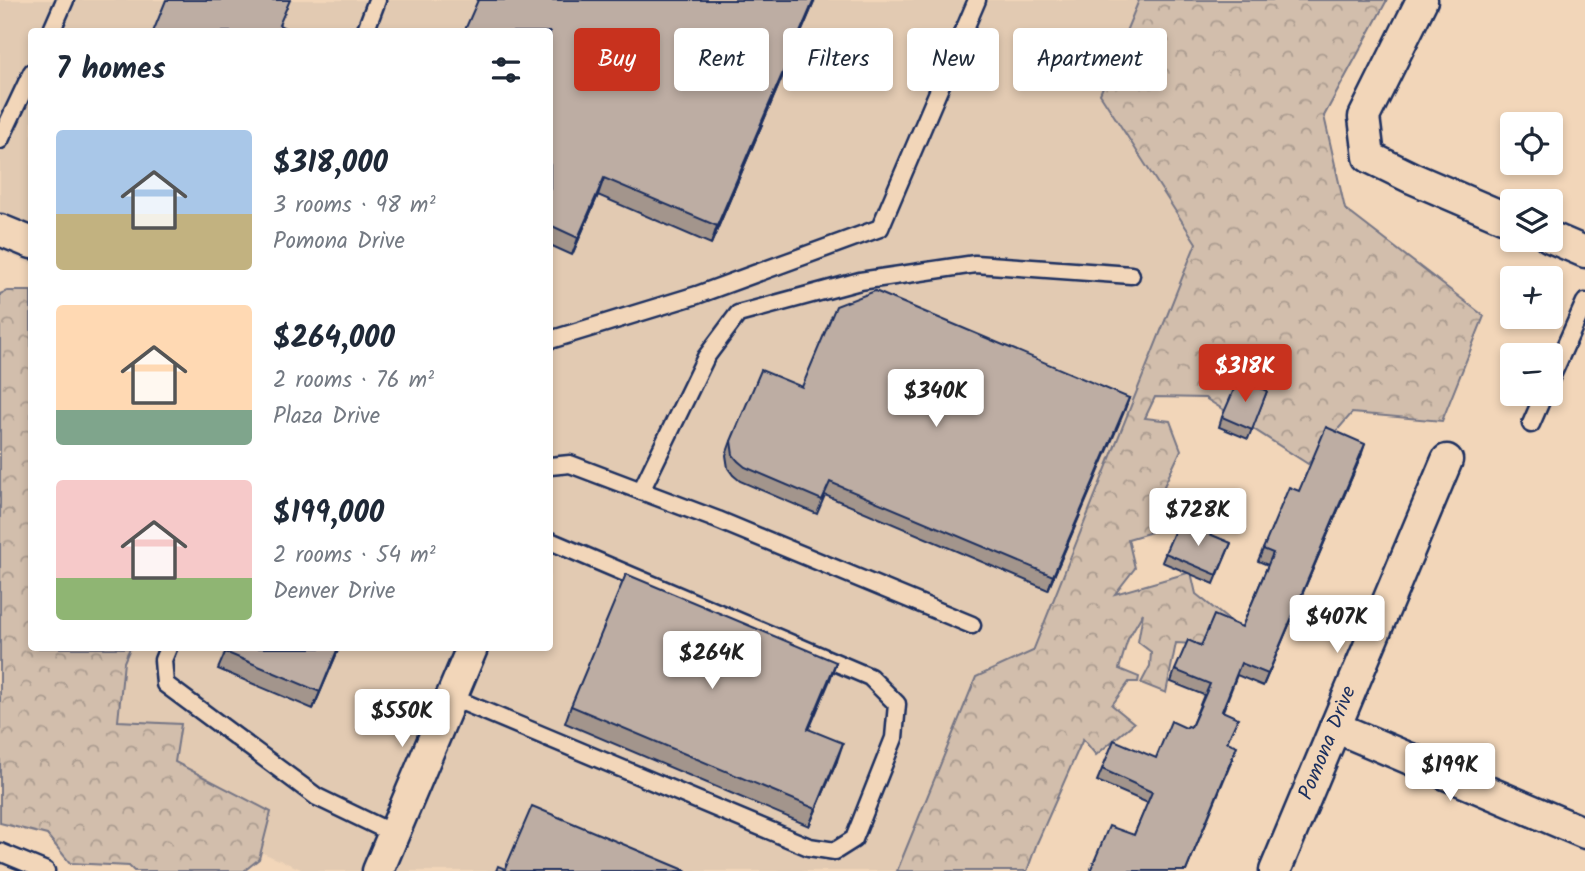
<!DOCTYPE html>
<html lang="en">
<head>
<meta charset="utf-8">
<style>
	:root { --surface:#fff; --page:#f6f6f7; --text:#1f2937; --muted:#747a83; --accent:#c8321e }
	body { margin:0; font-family:Kalam,sans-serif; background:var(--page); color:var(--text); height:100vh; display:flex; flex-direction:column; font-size:26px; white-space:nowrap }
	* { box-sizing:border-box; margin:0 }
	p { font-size:23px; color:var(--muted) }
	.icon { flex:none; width:38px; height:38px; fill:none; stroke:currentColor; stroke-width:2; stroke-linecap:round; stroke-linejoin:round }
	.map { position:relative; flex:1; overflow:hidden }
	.sheet { position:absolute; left:28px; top:28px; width:525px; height:623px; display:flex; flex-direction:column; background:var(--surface); border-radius:7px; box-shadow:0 4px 10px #0003 }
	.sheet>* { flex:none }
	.hud { position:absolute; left:574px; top:28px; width:665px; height:63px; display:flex; gap:14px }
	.buttons { position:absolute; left:1500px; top:112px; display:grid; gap:14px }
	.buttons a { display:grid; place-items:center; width:63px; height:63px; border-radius:7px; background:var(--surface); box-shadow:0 4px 10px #0003; font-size:35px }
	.price { position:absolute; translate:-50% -60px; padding:0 16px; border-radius:7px; background:#fff; color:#222; font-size:23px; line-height:46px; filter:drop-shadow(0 2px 4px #0008) }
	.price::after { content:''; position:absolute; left:50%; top:42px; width:21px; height:16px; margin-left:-10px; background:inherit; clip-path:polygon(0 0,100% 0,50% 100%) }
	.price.active { background:var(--accent); color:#fff }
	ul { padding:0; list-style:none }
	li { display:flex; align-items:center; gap:21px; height:175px; padding:0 28px }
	li span { display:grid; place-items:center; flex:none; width:196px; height:140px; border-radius:7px; color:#555 }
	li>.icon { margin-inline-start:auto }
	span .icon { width:84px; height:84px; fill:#fffc; stroke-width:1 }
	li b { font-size:30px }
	h2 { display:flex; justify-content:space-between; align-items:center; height:84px; padding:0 28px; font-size:30px }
	.chip { padding:0 24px; border-radius:7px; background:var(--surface); box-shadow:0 4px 10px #0003; font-size:24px; line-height:63px }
	.chip.active { background:var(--accent); color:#fff }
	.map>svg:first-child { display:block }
	.built { fill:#e2cab2 }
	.forest { fill:url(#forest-crowns); stroke:#767685; stroke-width:2 }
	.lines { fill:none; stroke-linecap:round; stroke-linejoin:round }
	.service-casing { stroke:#1b2f5e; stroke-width:21 }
	.minor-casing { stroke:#1b2f5e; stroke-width:35 }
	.service { stroke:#f2d6b9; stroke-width:16 }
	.minor { stroke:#f2d6b9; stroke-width:30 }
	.wall { fill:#a3958c; stroke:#1b2f5e; stroke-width:2 }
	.shaded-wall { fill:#847972; stroke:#1b2f5e; stroke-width:2 }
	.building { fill:#bdada3; stroke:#1b2f5e; stroke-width:2 }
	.labels { text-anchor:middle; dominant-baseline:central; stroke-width:6; stroke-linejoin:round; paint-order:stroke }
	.street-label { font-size:21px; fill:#1b2f5e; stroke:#f2d6b9 }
</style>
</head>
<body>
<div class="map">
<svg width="1585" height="871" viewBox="0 0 1585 871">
	<defs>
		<pattern id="forest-crowns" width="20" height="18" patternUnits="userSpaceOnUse" patternTransform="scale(1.75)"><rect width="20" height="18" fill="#d2beac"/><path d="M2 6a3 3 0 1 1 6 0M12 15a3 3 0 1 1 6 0" fill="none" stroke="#aa9b8f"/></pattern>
	</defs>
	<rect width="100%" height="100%" fill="#f2d6b9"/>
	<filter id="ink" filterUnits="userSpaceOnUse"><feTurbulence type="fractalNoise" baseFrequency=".0143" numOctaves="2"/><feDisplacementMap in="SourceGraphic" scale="14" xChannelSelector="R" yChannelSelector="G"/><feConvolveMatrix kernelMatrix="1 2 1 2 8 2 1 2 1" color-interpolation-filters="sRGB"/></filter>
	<g filter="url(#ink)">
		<path class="built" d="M0 0H1139L1100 94 1196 243 1033 651 976 677 897 871H301V869L65 770 114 648H550V32H32L31 264 0 250Z"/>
		<g class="forest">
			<path d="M1139 0H1387L1324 116 1345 209 1484 316 1442 421 1352 413 1308 464 1205 398 1155 397 1145 418 1170 421 1181 450 1164 486 1171 500 1159 530 1128 539 1135 568 1115 594 1191 572 1196 594 1231 622 1212 645 1176 643 1166 693 1141 683 1150 666 1151 652 1138 642 1143 613 1128 639 1119 669 1139 677 1138 682H1129L1112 705 1134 723 1096 755 1083 739 1037 843 1027 871H897L976 677 1033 651 1196 243 1100 94Z"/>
			<path d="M7 291H31L32 648H130L124 662 118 721 181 724 175 762 271 812 259 859 244 871H134L129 866 70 863 47 835 0 823V294Z"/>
		</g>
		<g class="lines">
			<defs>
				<g id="service">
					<path d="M51 32 65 0"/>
					<path d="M365 32 377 0"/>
					<path d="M0 140 32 72"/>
					<path d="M550 340 697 295 880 228 977 0"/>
					<path d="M1550 380 1585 302"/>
					<path d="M1531 424 1544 394"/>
					<path d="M550 466 570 464 718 520 972 625"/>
					<path d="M641 491 706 357 738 314 860 281 975 264 1131 275"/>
					<path d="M168 648 163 660 165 684 317 797 394 834"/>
					<path d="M451 697 809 847 835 851 854 839 894 738 897 704 870 677 550 541"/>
					<path d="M0 852 46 871"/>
				</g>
				<g id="minor">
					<path d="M1422 0 1364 117 1369 157 1412 178 1512 221"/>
					<path d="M0 230 32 243"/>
					<path d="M1550 237 1585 252"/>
					<path d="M1335 727 1585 833"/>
					<path d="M378 871 472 648"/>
					<path d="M1275 871 1447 460"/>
				</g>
			</defs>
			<use href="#service" class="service-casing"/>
			<use href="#minor" class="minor-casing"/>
			<use href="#service" class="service"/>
			<use href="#minor" class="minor"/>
		</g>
		<g class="wall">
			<path d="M478 0H815L711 244 598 195 572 255 550 245V32Z"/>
			<path d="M802 387 1129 398 1048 590 825 495 817 514 740 481 733 475 728 468 726 455 731 441Z"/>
			<path d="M1267 391 1248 439 1219 427 1222 417Z"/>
			<path d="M1361 456 1263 686 1237 675 1223 711 1228 742 1233 758 1186 871H1090L1134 835 1148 803 1097 781 1102 769 1156 758 1186 728 1191 727 1204 695 1171 682 1175 670 1201 646 1242 627 1268 565 1258 561 1263 549 1299 491Z"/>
			<path d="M1178 523 1231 543 1214 584 1162 562Z"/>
			<path d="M227 648H339L313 709 218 669Z"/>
			<path d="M836 662 809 729 837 761 809 826 565 723 571 706Z"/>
		</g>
		<g class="shaded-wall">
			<path d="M814 0H815L711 244 717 226Z"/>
			<path d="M604 178 598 195 572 255 578 238Z"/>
			<path d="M1129 398 1124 412 1048 590 1053 576Z"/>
			<path d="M1365 444 1361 456 1263 686 1268 674Z"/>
			<path d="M338 648H339L313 709 320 692Z"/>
			<path d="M836 662 830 680 802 746 808 729Z"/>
			<path d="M843 743 837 761 809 826 816 809Z"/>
		</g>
		<g class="building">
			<path d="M166 0H290L279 25 293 32H153Z"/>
			<path d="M478 0H814L717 226 604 178 578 238 550 225V32H464Z"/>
			<path d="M875 291 1129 398 1053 576 830 482 822 500 745 467 738 461 733 455 731 441 761 370 802 387 836 306Z"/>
			<path d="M1239 378 1267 391 1252 430 1222 417Z"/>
			<path d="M1326 427 1365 444 1268 674 1241 663 1222 711 1238 718 1227 742 1237 746 1186 871H1090L1109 826 1134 835 1152 792 1102 769 1114 740 1156 758 1171 721 1186 728 1188 726 1191 727 1210 684 1175 670 1188 640 1201 646 1214 615 1242 627 1273 553 1263 549 1289 487 1299 491Z"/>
			<path d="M1181 522 1231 543 1217 575 1165 553 1178 523 1180 524Z"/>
			<path d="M626 574 836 662 808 729 843 743 816 809 571 706Z"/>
			<path d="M227 648H338L320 692 225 652Z"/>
			<path d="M532 806 687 871H496L498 866 505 869Z"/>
		</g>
	</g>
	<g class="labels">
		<g class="street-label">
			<text transform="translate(1328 743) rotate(-68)">Pomona Drive</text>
		</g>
	</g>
</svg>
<div class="buttons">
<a><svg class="icon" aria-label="locate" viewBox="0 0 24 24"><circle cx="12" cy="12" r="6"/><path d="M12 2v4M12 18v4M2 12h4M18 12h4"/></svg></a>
<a><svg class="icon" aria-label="layers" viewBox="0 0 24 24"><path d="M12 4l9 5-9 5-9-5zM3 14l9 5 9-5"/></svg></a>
<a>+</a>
<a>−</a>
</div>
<b class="price active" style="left:1245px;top:404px">$318K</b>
<b class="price" style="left:936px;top:429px">$340K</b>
<b class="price" style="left:1198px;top:548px">$728K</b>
<b class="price" style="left:1337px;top:655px">$407K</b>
<b class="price" style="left:712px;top:691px">$264K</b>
<b class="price" style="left:402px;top:749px">$550K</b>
<b class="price" style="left:1450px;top:803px">$199K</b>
<div class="hud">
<a class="chip active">Buy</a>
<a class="chip">Rent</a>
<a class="chip">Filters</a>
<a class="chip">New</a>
<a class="chip">Apartment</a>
</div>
<section class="sheet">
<h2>7 homes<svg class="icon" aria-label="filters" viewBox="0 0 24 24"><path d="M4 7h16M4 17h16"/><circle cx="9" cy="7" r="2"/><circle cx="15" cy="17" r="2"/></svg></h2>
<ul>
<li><span style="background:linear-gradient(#a9c7e8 60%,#c2b280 0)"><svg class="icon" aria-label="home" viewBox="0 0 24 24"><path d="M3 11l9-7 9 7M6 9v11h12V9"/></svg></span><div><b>$318,000</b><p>3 rooms · 98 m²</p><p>Pomona Drive</p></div></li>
<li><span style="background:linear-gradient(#ffd9b3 75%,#7fa58c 0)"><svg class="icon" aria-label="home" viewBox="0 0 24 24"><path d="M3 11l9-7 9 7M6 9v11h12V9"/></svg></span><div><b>$264,000</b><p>2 rooms · 76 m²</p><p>Plaza Drive</p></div></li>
<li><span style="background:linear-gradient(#f6c9c9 70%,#8fb573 0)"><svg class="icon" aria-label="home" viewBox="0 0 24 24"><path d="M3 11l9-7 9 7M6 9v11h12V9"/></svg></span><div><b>$199,000</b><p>2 rooms · 54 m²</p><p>Denver Drive</p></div></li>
</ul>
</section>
</div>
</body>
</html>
